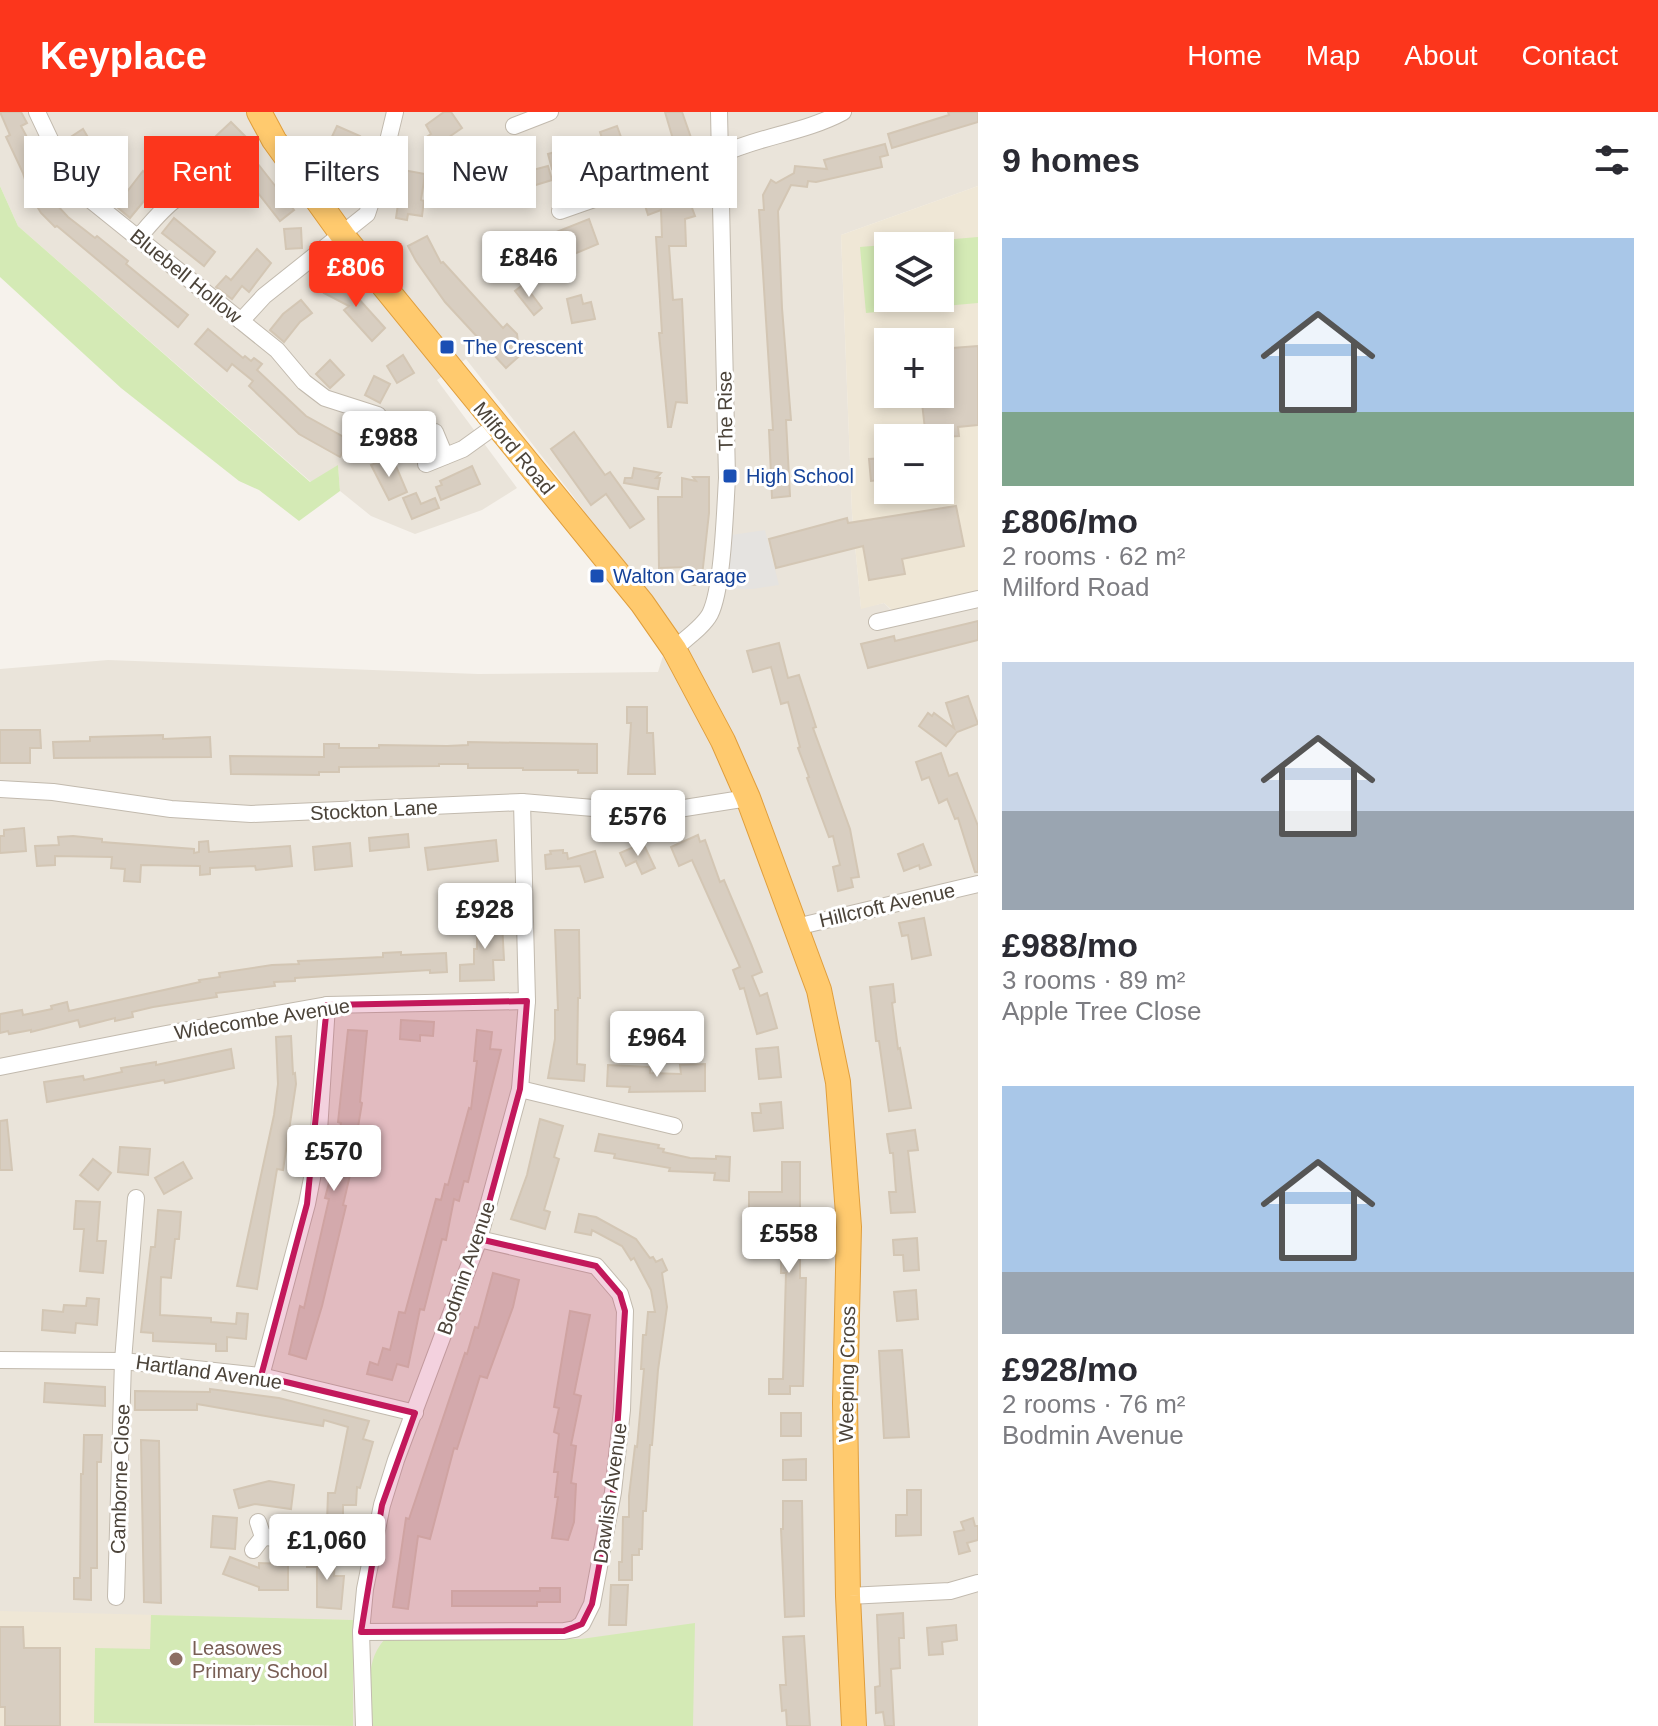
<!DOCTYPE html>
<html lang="en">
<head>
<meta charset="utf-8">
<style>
	:root { --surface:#fff; --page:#f2f2f3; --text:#2b2b33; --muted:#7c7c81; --accent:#fc361c }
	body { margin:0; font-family:Helvetica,sans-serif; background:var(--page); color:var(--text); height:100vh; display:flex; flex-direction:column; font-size:30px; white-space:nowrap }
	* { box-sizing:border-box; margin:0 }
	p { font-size:26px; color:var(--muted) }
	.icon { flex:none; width:44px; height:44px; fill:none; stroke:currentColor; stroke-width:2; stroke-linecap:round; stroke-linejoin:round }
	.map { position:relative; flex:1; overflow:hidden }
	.panel { display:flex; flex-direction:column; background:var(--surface); width:680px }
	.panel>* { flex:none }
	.banner { position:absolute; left:24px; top:24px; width:760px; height:72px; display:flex; gap:16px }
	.controls { position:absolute; left:874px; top:120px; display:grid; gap:16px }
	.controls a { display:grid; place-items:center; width:80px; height:80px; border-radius:0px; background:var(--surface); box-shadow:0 4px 12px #0003; font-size:40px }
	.price { position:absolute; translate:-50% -68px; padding:0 18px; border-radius:8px; background:#fff; color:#222; font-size:26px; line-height:52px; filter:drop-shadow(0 2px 4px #0008) }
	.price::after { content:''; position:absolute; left:50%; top:48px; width:24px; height:18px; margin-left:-12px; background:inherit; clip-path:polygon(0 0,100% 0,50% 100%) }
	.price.current { background:var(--accent); color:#fff }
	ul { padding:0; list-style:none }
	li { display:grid; align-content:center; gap:16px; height:424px; padding:0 24px }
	li span { display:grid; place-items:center; height:248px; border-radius:0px; color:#555 }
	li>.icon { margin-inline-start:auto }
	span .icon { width:144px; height:144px; fill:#fffc; stroke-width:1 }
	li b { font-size:34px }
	h2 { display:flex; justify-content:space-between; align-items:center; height:96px; padding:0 24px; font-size:34px }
	.pill { padding:0 28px; border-radius:0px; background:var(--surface); box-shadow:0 4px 12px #0003; font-size:28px; line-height:72px }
	.pill.current { background:var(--accent); color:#fff }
	header { display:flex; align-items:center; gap:48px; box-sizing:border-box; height:112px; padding:0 40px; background:var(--accent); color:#fff }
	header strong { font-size:38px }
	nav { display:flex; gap:44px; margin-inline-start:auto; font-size:28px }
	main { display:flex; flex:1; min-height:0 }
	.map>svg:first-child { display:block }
	.residential { fill:#eae4da }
	.education { fill:#efe7d6; fill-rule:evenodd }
	.green { fill:#d4eab5; fill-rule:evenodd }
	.parking { fill:#e5e3e0 }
	.building { fill:#d8cec1; stroke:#d3c6b4; stroke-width:2 }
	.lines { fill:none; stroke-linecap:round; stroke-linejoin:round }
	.minor-casing { stroke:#c2baae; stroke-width:18 }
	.highway-casing { stroke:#e09e3c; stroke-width:26 }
	.minor { stroke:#fff; stroke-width:16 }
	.highway { stroke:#ffca6e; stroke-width:24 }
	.marked { fill:#c2185b; fill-opacity:0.2; stroke:#c2185b; stroke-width:6; stroke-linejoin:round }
	.transit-dot { fill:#1a4fb4; stroke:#fff; stroke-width:3 }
	.education-dot { fill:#8d6e63; stroke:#fff; stroke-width:3 }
	.labels { text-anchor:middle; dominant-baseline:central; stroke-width:6; stroke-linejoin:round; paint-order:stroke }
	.street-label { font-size:20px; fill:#4b4339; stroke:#fff }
	.transit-label { font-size:20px; fill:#164399; stroke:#fff; text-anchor:start }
	.education-label { font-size:20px; fill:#785e54; stroke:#fff; text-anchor:start }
</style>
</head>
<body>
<header>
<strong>Keyplace</strong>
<nav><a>Home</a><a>Map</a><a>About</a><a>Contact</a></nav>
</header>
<main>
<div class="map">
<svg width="978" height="1614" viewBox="0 0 978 1614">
	<rect width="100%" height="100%" fill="#f6f2ec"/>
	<path class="residential" d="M0 0H978V74L841 123 852 401 861 496 884 491 892 499 978 481V1614H0V557L108 548 478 562 658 560 671 518 573 384 466 247 437 268 517 376 482 398 415 422 371 404 340 379 338 354 311 370 18 114 0 74Z"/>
	<g class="education">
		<path d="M978 74V481L893 499 884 491 861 497 852 401 841 123ZM888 134H940V186H888ZM888 230H940V282H888ZM888 326H940V378H888Z"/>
		<path d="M0 1499 353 1508V1614H0Z"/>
	</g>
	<g class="green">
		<path d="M0 74 18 114 310 370 338 353 340 379 299 409 259 378 239 369 121 276 0 165Z"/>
		<path d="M978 125V191L866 201 860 135ZM940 134V186H888V134Z"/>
		<path d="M151 1503 353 1508V1614L94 1611 95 1536 150 1537Z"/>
		<path d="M695 1511 693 1614H373C371 1584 363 1552 384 1528L581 1527Z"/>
	</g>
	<path class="parking" d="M765 418 779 473 752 477H723L731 423Z"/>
	<g class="building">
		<path d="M0 0H21L27 11 21 14 30 31 27 33 44 68 41 69 55 91 68 105 95 126 97 124 128 149 126 152 188 203 178 215 57 114 55 115 41 101 29 81 23 61 6 25 10 23Z"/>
		<path d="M444 0H451L462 16 436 34 428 24 431 22 426 13Z"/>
		<path d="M665 0H682L696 40 673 48 669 36 675 34Z"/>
		<path d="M948 0H978V10L892 36 888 22 949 3Z"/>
		<path d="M231 10 245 24 233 37 231 35 213 52 210 49 172 69 162 52 195 36 198 41Z"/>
		<path d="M337 14 360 24 354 42 329 31Z"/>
		<path d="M617 14 626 39 618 42 627 64 614 69 606 50 610 49 600 20Z"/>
		<path d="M83 17 102 49 87 58 74 35 71 37 66 28Z"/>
		<path d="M885 32 888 43 880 45 882 55 816 70 808 69 807 75 791 73 778 99 782 196 791 308H786L790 384 772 386 769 318H773L759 98H764L763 83 771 68 776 71 794 61 795 54 827 57 824 48Z"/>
		<path d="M569 36 573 51 552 57 548 42Z"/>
		<path d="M477 37 484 59 469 84 457 77 463 68 456 44Z"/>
		<path d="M258 52 294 98 280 109 244 63Z"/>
		<path d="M548 54 552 68 513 80 490 79 491 65 503 58H514V63Z"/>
		<path d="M403 58 425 62 421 88 424 89 422 104 408 102 407 108 396 106Z"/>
		<path d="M143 59 158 72 130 106 116 94Z"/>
		<path d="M682 69 695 104 685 107 686 134H669L673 188 682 187 687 291 676 290 671 315H668L659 221H662L656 125H662L661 98 648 103 642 84Z"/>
		<path d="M174 106 215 140 204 154 162 121Z"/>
		<path d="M589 107 598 132 550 152 541 126Z"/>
		<path d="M301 116 302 136 286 137 284 117Z"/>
		<path d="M427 124 441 151 443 150 503 216 507 212 517 222 518 230H535L506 256 445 190 416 149 408 134Z"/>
		<path d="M257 137 271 151 249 180 242 174 232 187 216 175 226 164 231 168Z"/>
		<path d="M332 167 349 176 385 216 372 229 344 198 349 194 324 181Z"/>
		<path d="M524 172 542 196 534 203 515 179Z"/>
		<path d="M581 183 583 192 591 190 595 207 572 211 567 187Z"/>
		<path d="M301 188 312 201 300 210 284 230 270 218 283 202Z"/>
		<path d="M208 217 243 246 245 244 251 249 254 246 262 252 257 258 306 304 349 328 340 345 299 322 249 274 253 269 232 252 227 259 195 232Z"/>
		<path d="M978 234V313L958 315 959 324 926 326 921 282H940V237Z"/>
		<path d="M403 243 414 261 397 271 387 254Z"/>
		<path d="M330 248 344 263 330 276 316 262Z"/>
		<path d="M374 264 390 272 380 291 365 283Z"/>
		<path d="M574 320 605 363 610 360 644 407 630 416 606 382 591 393 551 337Z"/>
		<path d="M388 346 392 356 396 354 407 380 389 388 371 353Z"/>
		<path d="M886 346 888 367 871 369 869 347Z"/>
		<path d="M472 354 480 372 441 388 436 375 442 373 440 369Z"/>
		<path d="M634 356 661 361 656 366H660L658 377 624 371 625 366H632Z"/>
		<path d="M693 365H709V401L701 473H687V455L659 456 658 385H682V366L696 369Z"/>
		<path d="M416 381 421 392 435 386 439 396 412 407 403 386Z"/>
		<path d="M956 394 964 434 902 447 905 462 869 468 863 434 776 456 769 427 847 406 848 411Z"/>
		<path d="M978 509V528L868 556 861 532 894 524 895 529Z"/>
		<path d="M779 531 788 566 799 563 816 615 813 616 850 717 859 765 851 766 853 775 838 779 833 755 840 753 833 724 829 725 807 666 809 665 798 636 800 635 788 590 781 592 771 555 753 560 747 539Z"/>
		<path d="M968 584 978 612 957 620 946 634 919 614 928 601 932 604 934 601 954 616 946 591Z"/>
		<path d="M627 595H647V621H653L655 662H628L631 611H627Z"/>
		<path d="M0 618H40L41 636H30V651H0Z"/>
		<path d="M163 623V627L210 625 211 645 54 646 53 630 90 629V625Z"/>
		<path d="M468 630 597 632V661H578V658H523V656H468V652H439V654L339 655V660H319V663L231 662 230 644 324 645V632H339V636H379V633L447 634 468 633Z"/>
		<path d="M941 641 949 664 957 661 978 714V760H975L958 706 955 707 947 687 939 691 929 665 922 668 916 650Z"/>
		<path d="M24 716 26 739 0 741V724H4V718Z"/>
		<path d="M408 722 409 735 370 739 369 726Z"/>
		<path d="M698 723 700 730 705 728 720 770 724 768 751 832 762 860 752 864 760 884 767 881 777 916 757 922 744 876 740 877 733 858 740 855 692 748 679 754 671 735Z"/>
		<path d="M73 724 102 727V730L194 737V741L199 740V730L208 729 209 740 290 734 292 754 256 758 255 754 210 756V762L200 763V754L141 753 140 770 124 769 125 757 111 756 112 745 55 744V753L37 754 35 734 59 733 58 725Z"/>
		<path d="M496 728 498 749 428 758 425 736Z"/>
		<path d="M350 731 352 754 315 758 313 735Z"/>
		<path d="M643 731 655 756 642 762 636 749 626 754 620 741Z"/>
		<path d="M923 732 931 753 920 757 919 753 904 759 898 742Z"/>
		<path d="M563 738V741H567L568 747 595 739 603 765 585 770 580 754 546 757 545 743 551 742 550 739Z"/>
		<path d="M485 800H498V812L502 811 504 848H493L494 868 460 869V853L474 852V837H477V812H485Z"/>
		<path d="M924 806 931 843 912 847 908 823 902 824 899 811Z"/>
		<path d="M555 818H579L580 886H578L577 952 585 953 584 969 548 966 555 927V898H558Z"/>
		<path d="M401 840V843L446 841 447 860 430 861V858L295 866V869L274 870 275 874 216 881 217 885 153 895 132 900 133 905 115 909V906L80 915 78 908 31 920V918L9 922 8 919 0 921V902L22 898 23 903 52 897 51 894 67 890 69 899 200 870 199 868 220 865 219 861 272 853 299 852 298 849 383 845V841Z"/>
		<path d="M893 872 895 890 892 891 898 937 900 936 911 996 889 999 879 929H876L870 875Z"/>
		<path d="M401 908 434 910 433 924 420 923V929L400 927Z"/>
		<path d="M348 918 367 919 360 990 362 991 350 1063 343 1093 346 1094 322 1194 306 1247 289 1242 300 1194 304 1196 329 1087 325 1086 335 1048 341 1011 338 1010Z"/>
		<path d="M477 918 492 920 490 937 501 938 468 1070 464 1069 459 1089 454 1087 446 1128 442 1127 424 1198 420 1197 408 1255 397 1252 392 1268 367 1262 370 1250 378 1253 383 1236 390 1238 399 1200 405 1201 436 1087 441 1088 445 1072 448 1073 469 996 471 997 477 949H474Z"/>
		<path d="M291 924 293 962 295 961 296 972 283 1058 277 1057 257 1177 237 1174 274 1003 278 972 276 925Z"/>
		<path d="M778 935 781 965 759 967 756 937Z"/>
		<path d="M231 937 234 956 165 971 164 968 47 990 44 970 83 964 84 968 122 960 121 956 156 950V953Z"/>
		<path d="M705 952V979L629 980 630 975 607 974 608 953 650 955V961L681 962 680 953Z"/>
		<path d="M781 990 783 1016 754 1019 752 1001H761L760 992Z"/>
		<path d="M540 1007 563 1014 554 1045 559 1047 544 1098 550 1100 545 1117 511 1107 527 1063Z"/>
		<path d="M7 1008 12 1058H0V1009Z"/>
		<path d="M915 1018 918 1038 908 1039 915 1100 891 1101 889 1080H896L893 1041H890L887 1022Z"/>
		<path d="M599 1022 659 1033 658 1036 664 1037 663 1040 690 1046 716 1047V1044L730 1045 729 1069 714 1068 715 1061 669 1059 670 1056 614 1046 615 1042 595 1039Z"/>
		<path d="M120 1035 150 1037 148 1063 118 1060Z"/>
		<path d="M93 1047 111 1061 98 1078 80 1063Z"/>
		<path d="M183 1050 192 1066 164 1082 155 1066Z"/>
		<path d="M782 1050H800V1166H806L803 1274H790V1282H769V1267H783L786 1161H781L782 1097 749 1096V1080H782Z"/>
		<path d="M76 1089 100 1090 97 1129H106L103 1161 80 1159 84 1117H74Z"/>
		<path d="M158 1098 181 1100 179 1127H175L171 1166 161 1165 160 1203 211 1206V1210L236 1212 237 1201 248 1202 246 1227 227 1225V1239H216V1232L153 1229V1221L141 1220 151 1135H155Z"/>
		<path d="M579 1102 596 1105 636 1127 650 1146 653 1145 656 1150 662 1147 667 1158 662 1161 667 1195 658 1258 652 1333H650L646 1399H643L642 1437H639V1443H632V1468H619V1450H622L623 1405H629V1384L635 1334 637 1335 644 1257H641L643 1223H646L648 1200H655L651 1178 634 1146 631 1148 622 1134 592 1118 591 1123 575 1120Z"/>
		<path d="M917 1126 919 1158 904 1159 903 1143H894L893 1128Z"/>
		<path d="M493 1161 519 1168 513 1195 487 1266 480 1264 457 1337 454 1336 430 1427 418 1424 408 1497 393 1495 406 1406 409 1407 465 1241 467 1242 475 1215 478 1216Z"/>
		<path d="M916 1178 918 1207 897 1209 894 1180Z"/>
		<path d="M87 1186 99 1187 97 1213 76 1211 75 1221 42 1218 43 1198 63 1200 64 1193 86 1194Z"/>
		<path d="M570 1199 590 1203 574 1282 581 1284 571 1333 576 1334 571 1371 576 1372 574 1410 568 1428 552 1426 558 1385H555L558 1360H554L559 1322 554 1320 559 1296 554 1295Z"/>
		<path d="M902 1238 909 1325 884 1326 879 1239Z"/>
		<path d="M45 1271 105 1275V1294L44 1290Z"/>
		<path d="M210 1277 279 1286 369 1309 363 1327 373 1330 360 1376 357 1375 356 1393H343V1412L327 1411 328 1381H335L348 1315 324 1308 323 1314 197 1292V1298H135V1279L210 1280Z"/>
		<rect x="781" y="1301" width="20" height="23"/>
		<path d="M84 1323H102L101 1350H97V1456H91V1488L74 1487V1466H80L81 1362H83Z"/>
		<path d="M141 1328 159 1329 161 1491 144 1490Z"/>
		<path d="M806 1347V1368H783V1348Z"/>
		<path d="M269 1369 294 1373 291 1397 255 1392 239 1396 234 1378Z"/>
		<path d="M907 1378H921V1423L896 1424V1403H907Z"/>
		<path d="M783 1389H802L804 1504 785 1505 781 1417H783Z"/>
		<path d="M213 1404 237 1406 235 1437 211 1435Z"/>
		<path d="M973 1406 975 1414H978V1428L967 1431 970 1439 959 1442 954 1420 964 1418 961 1410Z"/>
		<path d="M308 1443 335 1445 334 1464H344L341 1497 317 1495V1455H307Z"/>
		<path d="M230 1445 259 1456V1451L288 1452V1478H259V1475L223 1462Z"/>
		<path d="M611 1473H628L626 1513H609Z"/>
		<path d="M540 1476H560V1490H537V1494H452V1479H540Z"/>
		<path d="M903 1501 904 1526H899L900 1556 891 1557 894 1614H885L883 1600 876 1601 875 1575 880 1574 877 1503Z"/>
		<path d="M956 1513 957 1528 942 1530 943 1542 929 1543 927 1516Z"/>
		<path d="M0 1515H23L24 1536H60V1614H5V1595H0Z"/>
		<path d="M804 1524 810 1614H787L786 1598 782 1599 780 1573H786L783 1525Z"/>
	</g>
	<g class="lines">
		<defs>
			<g id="minor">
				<path d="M37 0 64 57 77 77 277 238 304 270 325 286 378 303"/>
				<path d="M514 14 550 0"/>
				<path d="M560 99 720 43C759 24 804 21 843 0"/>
				<path d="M138 126C159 102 182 70 217 76L225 68"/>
				<path d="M241 209 264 184 367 102 379 66 395 0"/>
				<path d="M435 320 445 344"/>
				<path d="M426 352 463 337 495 314"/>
				<path d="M877 510 978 487"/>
				<path d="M674 537C685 527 703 515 710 502 723 476 725 397 727 366L719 0"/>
				<path d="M0 677 53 680 171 697 251 702 522 690 653 701 748 686"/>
				<path d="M796 815 978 772"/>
				<path d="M0 955 166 922 327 893 527 889"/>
				<path d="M520 977 674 1014"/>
				<path d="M0 1248 123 1249 261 1264 415 1301"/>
				<path d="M261 1264 307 1092 318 1035 327 893"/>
				<path d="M263 1425 373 1432"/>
				<path d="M253 1438 263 1425 258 1410"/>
				<path d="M848 1484 950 1479 978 1471"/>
				<path d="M116 1485 123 1249 136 1086"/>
				<path d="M361 1520 564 1519 575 1517 582 1512 592 1492 613 1380 622 1298 625 1199 620 1182 596 1154 479 1127"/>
				<path d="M364 1614 361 1520 365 1477 382 1393 396 1348 479 1127 520 977 527 889 522 690"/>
			</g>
			<path id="highway" d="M259 0 274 28 343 124 642 491 674 537 723 629 748 686 819 878 838 970 849 1115 845 1291 848 1484 854 1614"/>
		</defs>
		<use href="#minor" class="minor-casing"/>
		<use href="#highway" class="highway-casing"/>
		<use href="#minor" class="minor"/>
		<use href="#highway" class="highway"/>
	</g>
	<path class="marked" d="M527 889 520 977 479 1127 596 1154 620 1182 625 1199 613 1380 592 1492 582 1512 564 1519 361 1520 382 1393 415 1301 261 1264 307 1092 327 893Z"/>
	<g class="transit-dot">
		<rect x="439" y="227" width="16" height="16" rx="4"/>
		<rect x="722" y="356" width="16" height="16" rx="4"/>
		<rect x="589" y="456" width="16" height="16" rx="4"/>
	</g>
	<circle class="education-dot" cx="176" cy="1547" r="8"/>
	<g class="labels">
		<g class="street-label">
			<text transform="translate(186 164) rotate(39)">Bluebell Hollow</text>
			<text transform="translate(725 299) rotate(-91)">The Rise</text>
			<text transform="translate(514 336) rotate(50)">Milford Road</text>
			<text transform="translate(374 698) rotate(-3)">Stockton Lane</text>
			<text transform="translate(887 793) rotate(-13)">Hillcroft Avenue</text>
			<text transform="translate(262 907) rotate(-9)">Widecombe Avenue</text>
			<text transform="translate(466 1156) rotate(-71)">Bodmin Avenue</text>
			<text transform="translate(209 1260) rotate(8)">Hartland Avenue</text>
			<text transform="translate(847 1262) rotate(-89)">Weeping Cross</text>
			<text transform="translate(120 1367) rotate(-88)">Camborne Close</text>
			<text transform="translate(610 1381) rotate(-82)">Dawlish Avenue</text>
		</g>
		<g class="transit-label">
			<text x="463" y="235">The Crescent</text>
			<text x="746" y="364">High School</text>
			<text x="613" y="464">Walton Garage</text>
		</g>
		<g class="education-label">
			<text x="192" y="1536">Leasowes<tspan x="192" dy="23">Primary School</tspan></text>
		</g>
	</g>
</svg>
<div class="controls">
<a><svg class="icon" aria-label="layers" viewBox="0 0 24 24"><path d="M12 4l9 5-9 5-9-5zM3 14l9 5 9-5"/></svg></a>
<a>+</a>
<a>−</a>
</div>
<b class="price" style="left:529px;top:187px">£846</b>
<b class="price current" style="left:356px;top:197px">£806</b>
<b class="price" style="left:389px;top:367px">£988</b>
<b class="price" style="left:638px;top:746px">£576</b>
<b class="price" style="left:485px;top:839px">£928</b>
<b class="price" style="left:657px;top:967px">£964</b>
<b class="price" style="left:334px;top:1081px">£570</b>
<b class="price" style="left:789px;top:1163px">£558</b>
<b class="price" style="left:327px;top:1470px">£1,060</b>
<div class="banner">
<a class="pill">Buy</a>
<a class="pill current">Rent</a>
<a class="pill">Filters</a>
<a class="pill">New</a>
<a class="pill">Apartment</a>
</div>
</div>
<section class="panel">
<h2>9 homes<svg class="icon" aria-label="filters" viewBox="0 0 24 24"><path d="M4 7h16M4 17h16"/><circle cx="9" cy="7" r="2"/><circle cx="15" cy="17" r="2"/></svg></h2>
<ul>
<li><span style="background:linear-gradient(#a9c7e8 70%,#7fa58c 0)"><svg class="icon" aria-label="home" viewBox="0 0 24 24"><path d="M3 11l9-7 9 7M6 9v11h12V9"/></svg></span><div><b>£806/mo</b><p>2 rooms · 62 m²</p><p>Milford Road</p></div></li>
<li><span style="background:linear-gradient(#c9d6e8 60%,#9aa5b1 0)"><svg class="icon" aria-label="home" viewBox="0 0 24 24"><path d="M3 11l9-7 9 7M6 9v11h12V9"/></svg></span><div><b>£988/mo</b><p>3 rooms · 89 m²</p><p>Apple Tree Close</p></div></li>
<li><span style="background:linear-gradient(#a9c7e8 75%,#9aa5b1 0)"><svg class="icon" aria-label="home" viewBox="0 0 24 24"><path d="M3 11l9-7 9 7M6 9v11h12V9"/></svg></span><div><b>£928/mo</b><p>2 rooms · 76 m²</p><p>Bodmin Avenue</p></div></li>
</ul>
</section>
</main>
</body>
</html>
